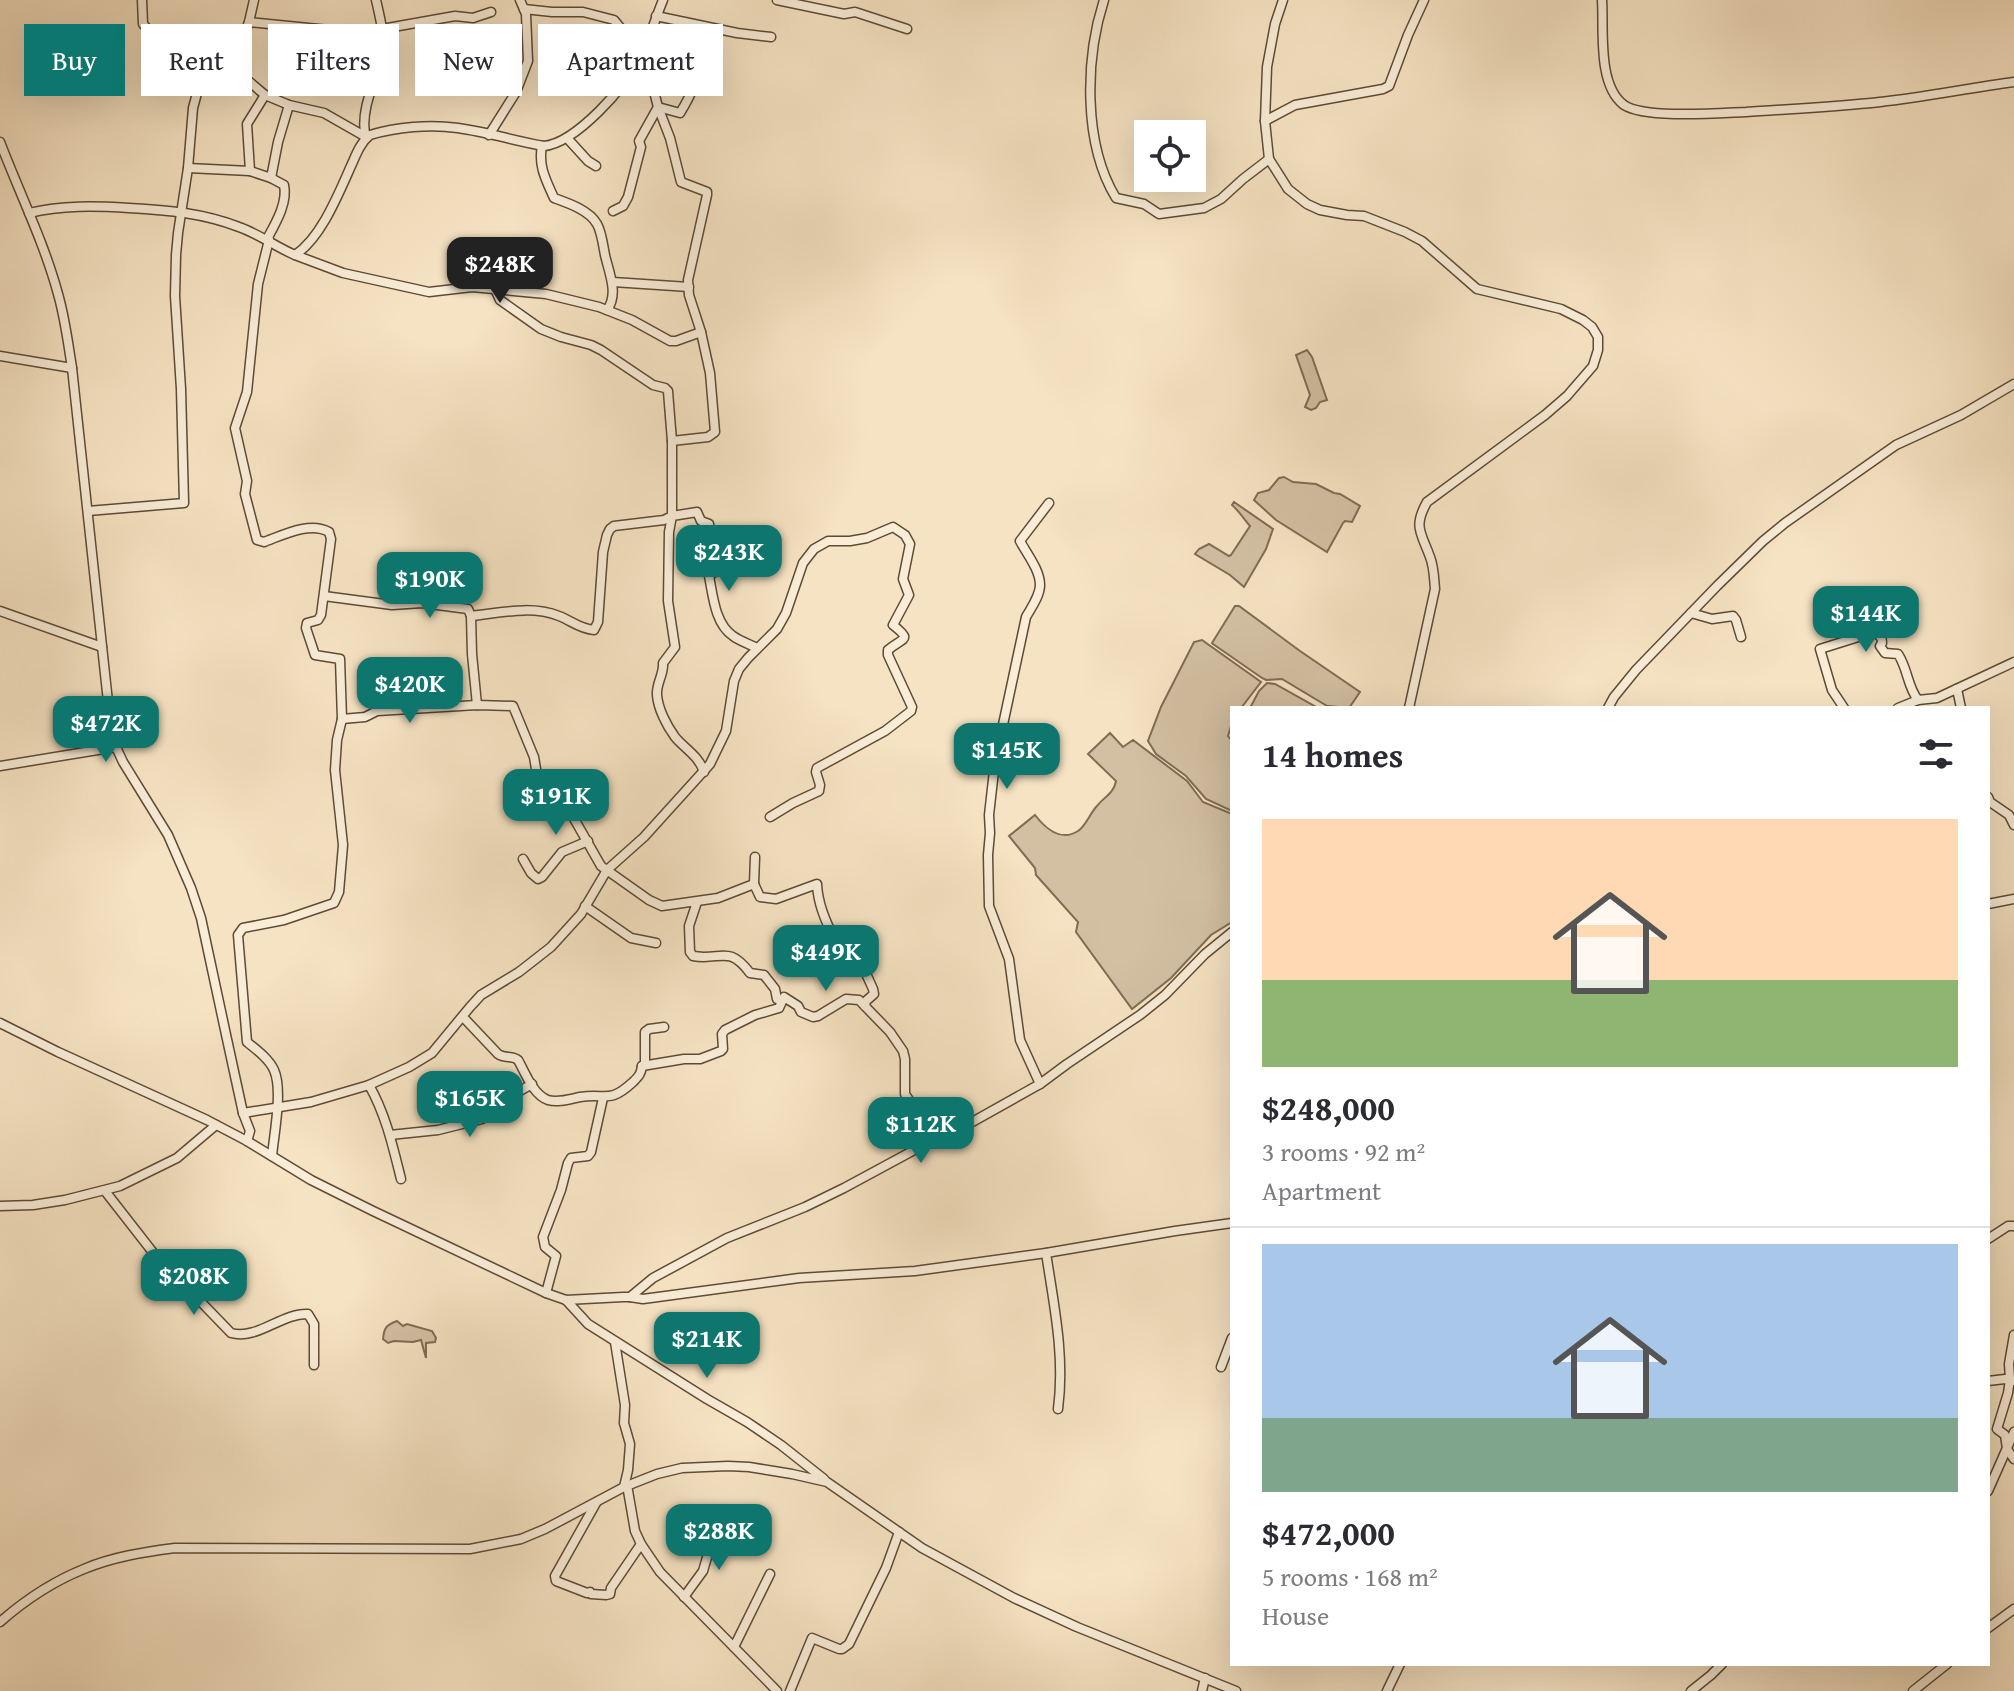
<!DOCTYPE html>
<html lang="en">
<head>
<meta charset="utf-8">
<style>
	:root { --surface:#fff; --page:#f7f7f7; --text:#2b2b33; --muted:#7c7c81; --line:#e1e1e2; --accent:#0f766e }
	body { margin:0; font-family:"Gentium Book Plus",serif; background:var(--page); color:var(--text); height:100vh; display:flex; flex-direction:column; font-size:30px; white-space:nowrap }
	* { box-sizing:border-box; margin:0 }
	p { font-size:26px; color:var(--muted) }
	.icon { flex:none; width:44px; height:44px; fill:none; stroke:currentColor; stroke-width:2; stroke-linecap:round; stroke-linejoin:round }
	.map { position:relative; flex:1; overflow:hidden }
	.sheet { position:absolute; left:1230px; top:706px; width:760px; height:960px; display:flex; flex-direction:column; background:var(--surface); border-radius:0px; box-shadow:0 8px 32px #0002 }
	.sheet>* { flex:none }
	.hud { position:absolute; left:24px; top:24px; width:760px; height:72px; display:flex; gap:16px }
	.tools { position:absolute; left:1134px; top:120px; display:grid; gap:16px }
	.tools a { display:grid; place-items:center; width:72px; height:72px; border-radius:0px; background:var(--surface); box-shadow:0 8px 32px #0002; font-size:40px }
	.price { position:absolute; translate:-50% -68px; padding:0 18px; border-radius:16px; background:var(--accent); color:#fff; font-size:26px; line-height:52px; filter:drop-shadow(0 2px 4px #0008) }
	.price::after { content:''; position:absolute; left:50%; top:48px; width:24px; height:18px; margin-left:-12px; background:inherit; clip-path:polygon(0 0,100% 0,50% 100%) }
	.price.selected { background:#222; color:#fff }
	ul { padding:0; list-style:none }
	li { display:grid; align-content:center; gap:16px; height:424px; padding:0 32px }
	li+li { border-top:2px solid var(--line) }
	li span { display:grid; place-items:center; height:248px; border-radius:0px; color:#555 }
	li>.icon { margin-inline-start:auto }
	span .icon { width:144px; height:144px; fill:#fffc; stroke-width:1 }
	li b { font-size:34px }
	h2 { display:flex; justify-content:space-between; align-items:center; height:96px; padding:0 32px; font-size:34px }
	.pill { padding:0 28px; border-radius:0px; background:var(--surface); box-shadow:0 8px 32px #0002; font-size:28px; line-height:72px }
	.pill.selected { background:var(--accent); color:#fff }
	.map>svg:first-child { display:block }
	.green { fill:#d3c0a3; stroke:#7f6c54; stroke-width:2 }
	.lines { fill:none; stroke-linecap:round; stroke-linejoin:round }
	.minor-casing { stroke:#5e4b35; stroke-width:11 }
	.minor { stroke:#f9edd8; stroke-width:8 }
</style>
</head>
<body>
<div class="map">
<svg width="2014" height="1691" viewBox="0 0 2014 1691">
	<rect width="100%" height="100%" fill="#f6e3c3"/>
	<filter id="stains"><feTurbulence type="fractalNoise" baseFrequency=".0025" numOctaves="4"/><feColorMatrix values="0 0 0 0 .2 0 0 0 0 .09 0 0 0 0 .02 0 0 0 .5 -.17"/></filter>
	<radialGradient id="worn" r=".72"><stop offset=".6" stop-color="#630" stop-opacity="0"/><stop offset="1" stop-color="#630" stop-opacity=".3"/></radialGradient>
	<g class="green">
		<path d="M1307 350 1312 357 1327 400 1320 402 1316 408 1311 410 1305 407 1310 395 1296 355Z"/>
		<path d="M1284 477 1293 482 1316 484 1334 493 1340 494 1360 506 1352 522 1345 521 1343 523 1327 552 1276 520 1254 500 1258 493 1269 490 1279 478Z"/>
		<path d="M1234 502 1273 529 1266 549 1244 587 1230 575 1195 554 1199 549 1209 544 1229 556 1231 555 1250 526C1244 519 1239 511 1232 505Z"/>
		<path d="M1235 606H1239L1300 651 1360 692 1349 708 1329 706 1331 708H1327V706L1282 679 1266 680 1262 678 1213 644 1212 643Z"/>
		<path d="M1202 640 1261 682 1241 708H1232V723L1228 736 1232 741V811L1206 799 1186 776 1156 754 1148 741 1161 707 1194 642Z"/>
		<path d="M1267 683 1275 684 1318 708H1250L1259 691Z"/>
		<path d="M1110 733 1123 747 1133 740 1187 781 1203 802 1232 814V922L1211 935 1171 978 1132 1009 1076 932 1078 922 1036 875 1035 868 1009 836 1035 815C1045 828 1061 842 1078 831 1086 826 1090 813 1097 806 1104 797 1114 793 1116 781L1088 754Z"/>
		<path d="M397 1321 403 1326 407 1324 432 1331 436 1338 435 1342 426 1343V1358L421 1340 413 1342 394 1341 388 1343 383 1339C384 1328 386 1325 397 1321Z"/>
	</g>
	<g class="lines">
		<defs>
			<g id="minor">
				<path d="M142 0 143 24 152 34 208 52 232 67 265 95 289 105 324 113 366 137"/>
				<path d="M777 0 844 14 855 12 907 29"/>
				<path d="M1104 0C1085 59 1083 144 1116 198L1144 204 1159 214 1204 208 1221 199 1243 179 1269 159"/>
				<path d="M1283 0 1275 24 1267 67 1265 121 1269 159 1288 189 1307 204 1320 210 1347 215 1364 216 1405 232 1422 241 1477 289 1561 309 1583 320 1592 327 1598 337V350L1593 366 1567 396 1545 415 1427 502C1413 527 1421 532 1430 557 1434 567 1434 578 1435 589L1409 708"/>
				<path d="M1602 0C1604 29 1597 85 1624 105 1645 119 1720 113 1746 112 1790 109 1836 107 1880 102 1925 97 1969 88 2014 82"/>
				<path d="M524 9 552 12H583L614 20 628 37 644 49"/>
				<path d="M656 16 737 33 771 37"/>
				<path d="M249 22 349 32 382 29 455 16 473 18 491 12"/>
				<path d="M232 67 249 22 254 0"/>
				<path d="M1265 121 1295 105 1383 89 1389 86 1408 35 1424 0"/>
				<path d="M489 135 516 92 528 61 526 14 520 0"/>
				<path d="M366 137C361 121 368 97 374 81 377 75 380 70 382 63 386 42 381 21 376 0"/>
				<path d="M567 138 588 161 596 166"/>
				<path d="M0 142C19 192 44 242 58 294 65 318 68 343 72 368L109 711 116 747 123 762 168 835 191 888 201 918 225 1030 243 1113 250 1131 247 1141"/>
				<path d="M542 146C538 166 546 180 554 198 568 203 589 210 597 224 602 233 603 246 605 255 609 273 619 294 607 310"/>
				<path d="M188 168 250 171 271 178 278 142 289 105"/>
				<path d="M250 171 247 124 265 95"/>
				<path d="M613 211 623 206 628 197 641 147 639 141 658 107 680 113C692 94 696 82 700 60"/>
				<path d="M29 213C62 205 95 206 129 208 167 210 203 213 239 227 259 234 276 247 295 255 321 238 338 195 351 166 356 155 360 143 370 135 396 127 430 124 458 128 487 132 515 141 544 146 576 143 626 86 640 59 649 41 655 19 663 0"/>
				<path d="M267 239C275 224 288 203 284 185L271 178"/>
				<path d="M269 240 258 284 247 392 235 428 247 481 245 494 257 540 264 542C283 535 310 521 329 532L331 539 321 615 318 620 307 623 306 628 315 655 340 659 342 719 337 740 335 770 343 845 339 892 334 903 284 920 243 928 238 935 247 1042C257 1050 269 1059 274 1070 283 1090 274 1134 272 1156"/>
				<path d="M295 255 343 273 429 292 472 287 546 294 599 307 632 320 670 341H676L701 332"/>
				<path d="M613 282 689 287"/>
				<path d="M495 289 500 300 541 329 561 337 591 345 601 350 653 385 665 388 668 391 669 404 672 441"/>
				<path d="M0 356 72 368"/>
				<path d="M88 511 184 503 181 389 175 296 176 255 178 233 188 168 193 108 208 52"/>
				<path d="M324 596 392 605 422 603 468 609 471 616 472 654 477 705"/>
				<path d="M0 611 102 647"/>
				<path d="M1691 613 1712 619 1733 616 1736 620 1741 637"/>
				<path d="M471 616C500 613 531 605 559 616 572 621 580 629 594 630L598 622 603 552 607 535 610 529 614 526 664 520 672 516V441L708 437 715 432 710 373 701 332 689 295 688 280 707 195V192L681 182 670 138 658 107 651 80 641 58"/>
				<path d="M757 648C749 644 740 641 733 636 715 624 713 596 709 576L724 565 760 547"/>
				<path d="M1957 689 1961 708"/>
				<path d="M1608 708 1614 697 1636 670 1717 586 1763 541 1785 523 1896 445 1961 415 2014 384"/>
				<path d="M1844 708 1832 690 1820 649 1871 633C1878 633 1882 636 1882 643L1880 646 1885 653 1898 654C1908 669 1907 686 1918 700"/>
				<path d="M1898 708 1918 700 1937 698 2014 662"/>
				<path d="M342 719 365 717 377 711 477 705 513 706 534 757 537 775 549 800 558 810 572 815 601 866 649 900 662 906 718 898 754 884 755 857"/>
				<path d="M0 766 116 747"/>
				<path d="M704 772C699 756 685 749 675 737 667 726 658 709 657 695 656 683 664 675 663 663L675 647 668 601 669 532 672 516 697 512 701 521 709 524 712 551 718 569"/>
				<path d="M1988 797 1990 802 2009 815 2014 825"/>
				<path d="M523 859 531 873 538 879 542 877 562 852 588 841"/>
				<path d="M754 884 760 897 776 899 817 884C818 908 829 927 838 948L852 946 854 947 873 989 874 994 866 1001 865 1006"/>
				<path d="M697 902 689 926 690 952 693 956C721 961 728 944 750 973L764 975 775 989 777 999 782 1000"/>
				<path d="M1988 904 2014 899"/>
				<path d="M585 906 631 938 656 943"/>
				<path d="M463 1017 498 1054C505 1059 512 1055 518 1060 525 1072 533 1095 548 1100 558 1103 570 1099 580 1097 607 1093 609 1104 633 1082 639 1076 641 1074 642 1066L645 1064V1032L649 1029 664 1027"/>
				<path d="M0 1023 58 1052 207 1120 247 1141 311 1180 371 1210 546 1293 566 1300 623 1297H630L653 1278 727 1238 805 1207 844 1188 931 1141 974 1121 1040 1084 1067 1064 1140 1015 1165 995 1205 954 1232 932"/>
				<path d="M642 1066 684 1059H700L721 1051 723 1049 722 1034 725 1030 755 1015 779 1008 784 997 798 1006 801 1012 813 1017 818 1016 846 999 859 1000 890 1032 903 1051 905 1059V1094L924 1122 931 1141"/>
				<path d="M1040 1084 1020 1040 1009 959 989 906 988 855 990 833 989 815 995 762 1026 617C1031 608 1040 596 1040 585 1040 570 1027 554 1020 541L1049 503"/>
				<path d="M369 1085C386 1115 393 1147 401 1179"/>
				<path d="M243 1113 311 1102 369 1085 409 1067 432 1053 470 1007 481 995 519 972 551 947 581 914 607 870 644 837 710 764 726 731 734 681 739 669 748 658 777 629 786 613 803 563 814 549 828 541H850L867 538 893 527 905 535 910 544 903 579 909 595 893 625C913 641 903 637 888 650V655L912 707 911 711 885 731 817 768 816 772 820 785 819 791 793 803 770 817"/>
				<path d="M390 1135 438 1130 482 1119 511 1096 532 1084"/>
				<path d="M105 1191 176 1282 202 1303 231 1333C258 1340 281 1313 308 1314L314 1324V1365"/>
				<path d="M0 1206 33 1205 65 1200 120 1186 177 1158 216 1125"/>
				<path d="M1988 1239 2008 1226H2014"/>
				<path d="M1046 1253C1054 1305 1065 1357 1058 1409"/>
				<path d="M546 1293 556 1256 545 1247 543 1237 561 1190 568 1163 571 1158 588 1156 591 1152 603 1098"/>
				<path d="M630 1297 643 1299 799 1278 915 1271 1046 1253 1175 1231 1232 1223"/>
				<path d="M566 1300 588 1324 707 1399 747 1422 781 1445 824 1479"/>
				<path d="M2014 1335 2009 1364 2010 1379 2008 1393 1997 1429 2005 1435 2007 1449 2014 1459"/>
				<path d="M615 1342 625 1405 624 1423 630 1444 628 1470 624 1487"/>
				<path d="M1221 1367 1232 1338"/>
				<path d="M1988 1381 2005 1379 2014 1381"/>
				<path d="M627 1485 635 1531 641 1544 660 1572 777 1691"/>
				<path d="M1988 1491 2014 1432"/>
				<path d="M596 1503 555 1576 556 1581 587 1593 590 1592 591 1594 606 1595 610 1594 611 1588 641 1544"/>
				<path d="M684 1597 703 1571 716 1527"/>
				<path d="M0 1622C24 1601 54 1581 84 1569 112 1557 144 1552 175 1548L470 1549 521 1539 545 1529 624 1487 657 1474 682 1468 728 1466 749 1467 792 1474 827 1482 922 1548 1014 1598 1077 1627 1236 1691"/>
				<path d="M1988 1628 2014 1609"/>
				<path d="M734 1647 770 1574"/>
				<path d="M790 1691 812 1638 839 1649H842L849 1644 886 1568 899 1532"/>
				<path d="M1202 1691 1205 1678"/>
				<path d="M1387 1691 1400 1664"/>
				<path d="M1691 1691 1711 1675 1722 1664"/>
				<path d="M1913 1691 1947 1664"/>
			</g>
		</defs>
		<use href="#minor" class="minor-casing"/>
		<use href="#minor" class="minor"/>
	</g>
	<rect width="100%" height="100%" filter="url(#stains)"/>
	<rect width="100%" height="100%" fill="url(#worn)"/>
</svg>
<div class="tools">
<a><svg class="icon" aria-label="locate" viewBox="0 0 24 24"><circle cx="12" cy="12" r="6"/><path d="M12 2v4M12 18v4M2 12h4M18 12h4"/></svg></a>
</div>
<b class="price selected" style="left:500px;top:305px">$248K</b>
<b class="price" style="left:729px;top:593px">$243K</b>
<b class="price" style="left:430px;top:620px">$190K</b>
<b class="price" style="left:1866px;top:654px">$144K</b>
<b class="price" style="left:410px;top:725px">$420K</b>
<b class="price" style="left:106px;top:764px">$472K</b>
<b class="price" style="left:1007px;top:791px">$145K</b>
<b class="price" style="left:556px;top:837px">$191K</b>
<b class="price" style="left:826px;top:993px">$449K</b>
<b class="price" style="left:470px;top:1139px">$165K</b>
<b class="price" style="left:921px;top:1165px">$112K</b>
<b class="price" style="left:194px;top:1317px">$208K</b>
<b class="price" style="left:707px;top:1380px">$214K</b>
<b class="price" style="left:719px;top:1572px">$288K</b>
<div class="hud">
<a class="pill selected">Buy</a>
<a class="pill">Rent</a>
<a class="pill">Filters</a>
<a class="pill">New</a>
<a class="pill">Apartment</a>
</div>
<section class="sheet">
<h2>14 homes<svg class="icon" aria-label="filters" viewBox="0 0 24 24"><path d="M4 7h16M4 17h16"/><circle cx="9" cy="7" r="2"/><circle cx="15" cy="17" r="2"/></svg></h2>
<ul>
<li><span style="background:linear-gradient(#ffd9b3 65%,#8fb573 0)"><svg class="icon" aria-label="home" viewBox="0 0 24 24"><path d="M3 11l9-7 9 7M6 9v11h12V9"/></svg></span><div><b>$248,000</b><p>3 rooms · 92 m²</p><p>Apartment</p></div></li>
<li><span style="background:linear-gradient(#a9c7e8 70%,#7fa58c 0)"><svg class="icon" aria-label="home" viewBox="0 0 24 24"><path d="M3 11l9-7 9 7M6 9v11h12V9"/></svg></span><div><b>$472,000</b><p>5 rooms · 168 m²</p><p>House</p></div></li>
</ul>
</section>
</div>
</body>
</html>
